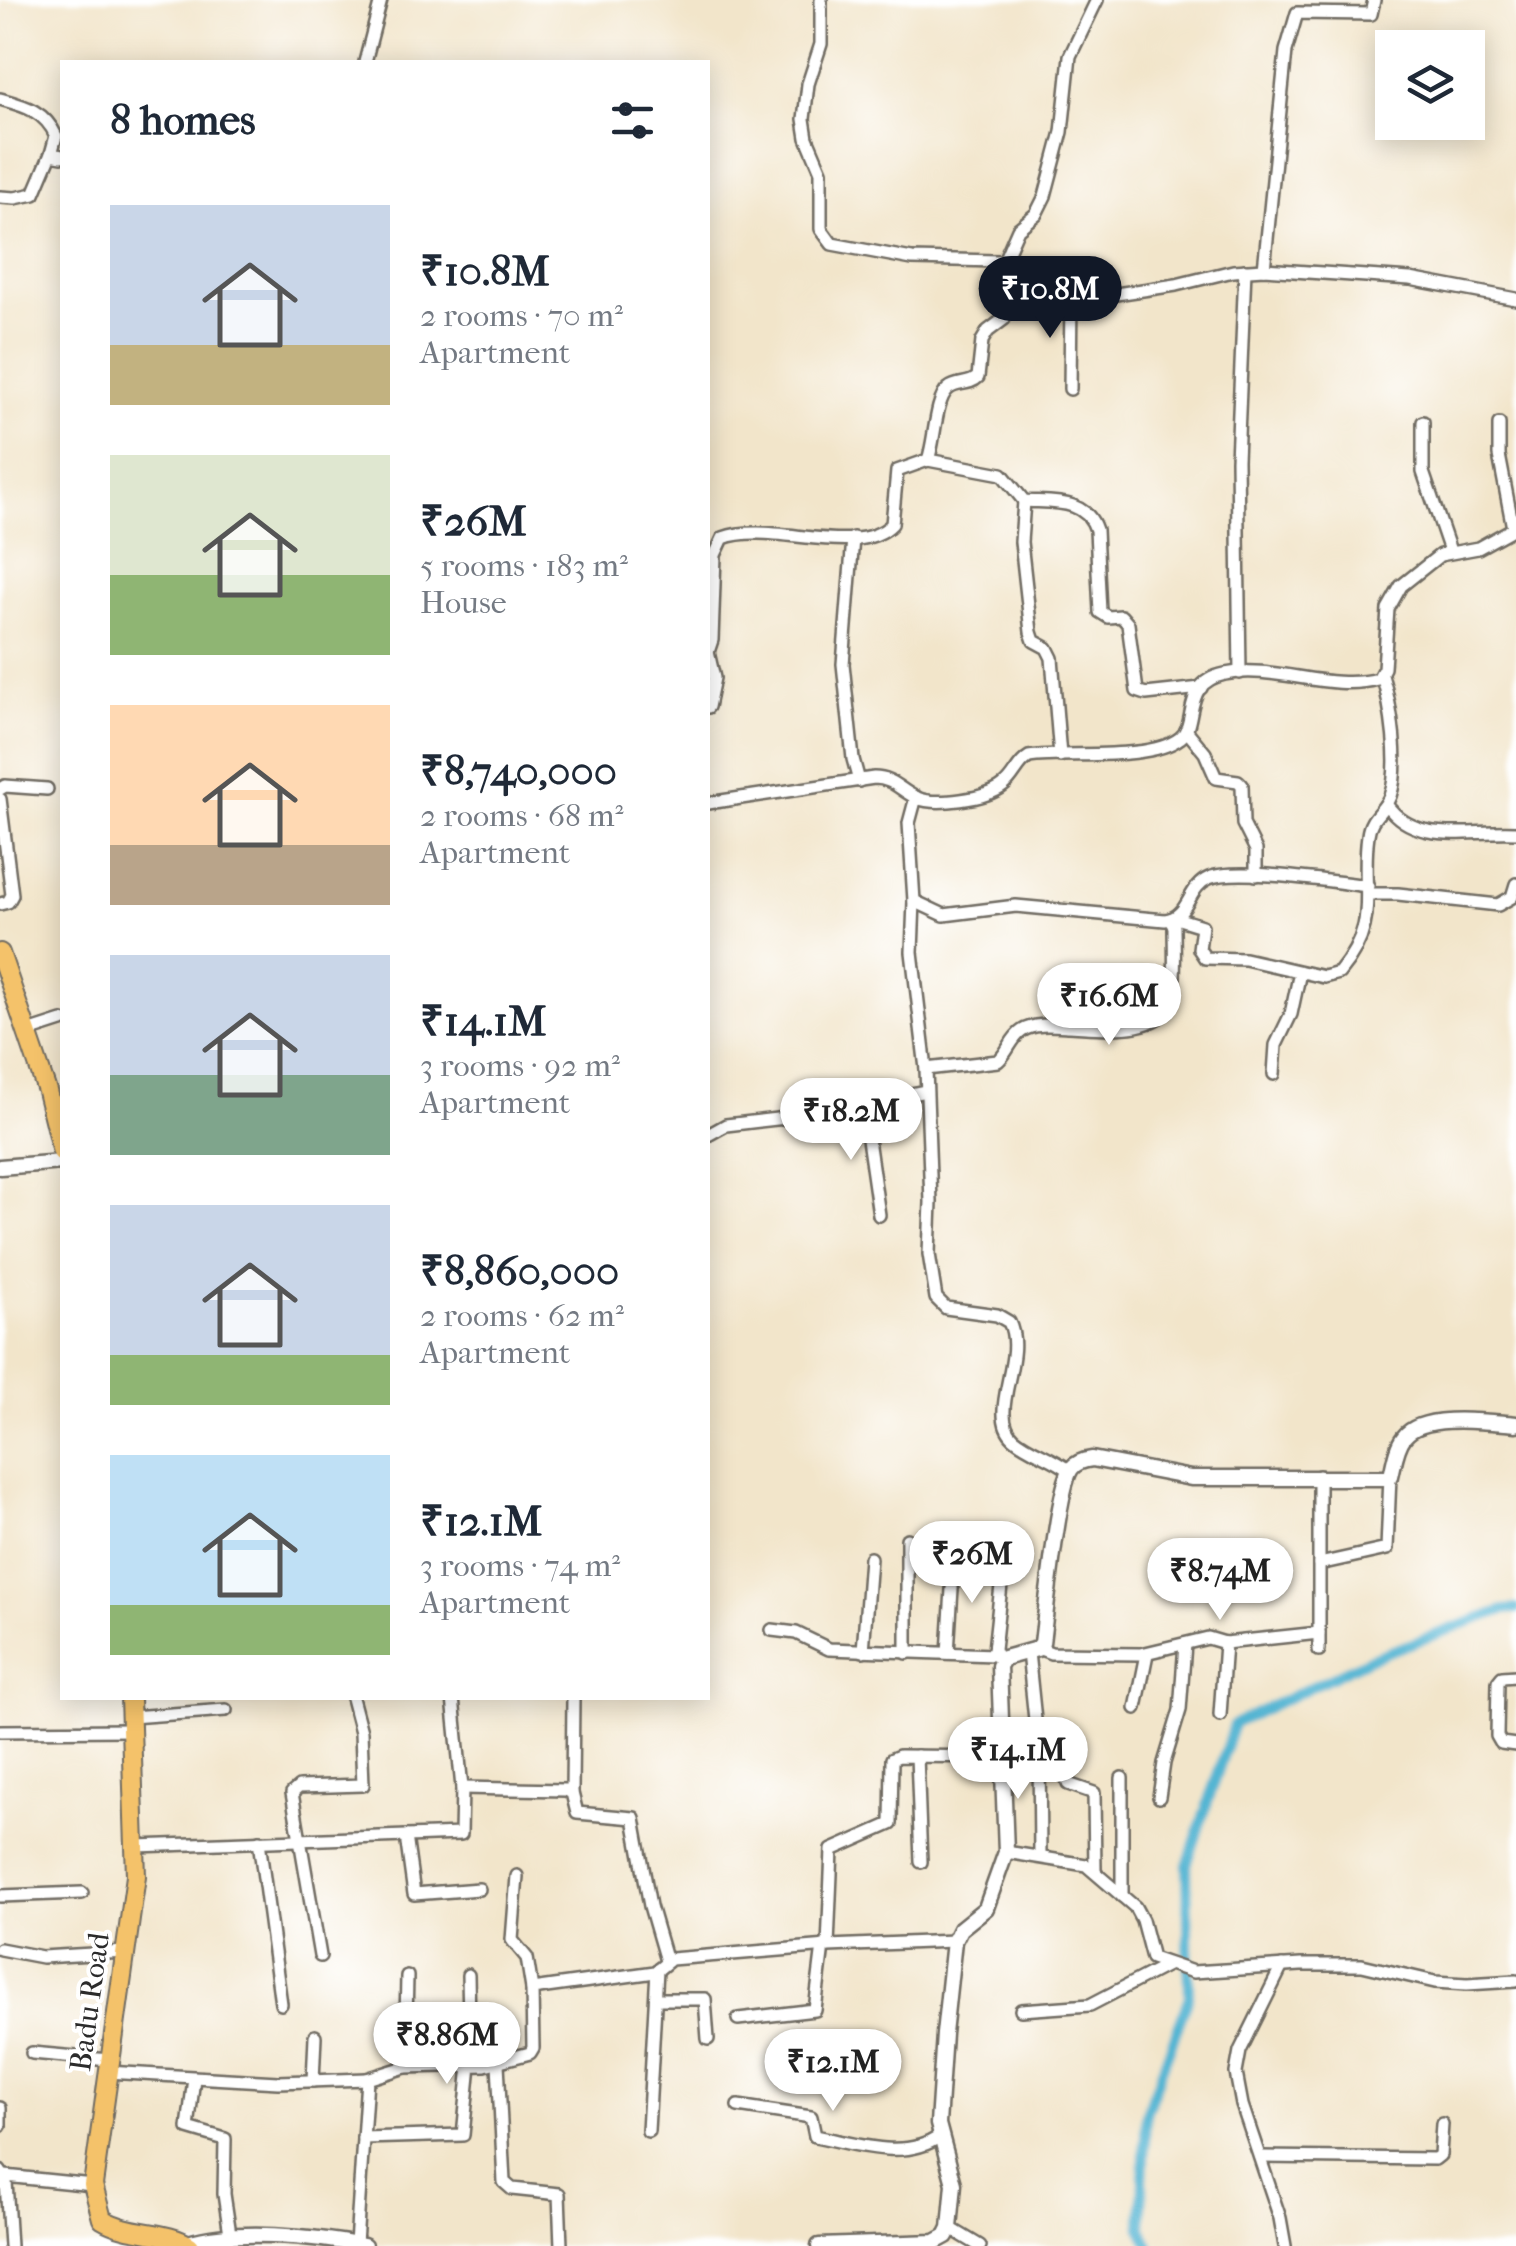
<!DOCTYPE html>
<html lang="en">
<head>
<meta charset="utf-8">
<style>
	:root { --surface:#fff; --page:#f6f6f7; --text:#1f2937; --muted:#747a83; --accent:#111827 }
	body { margin:0; font-family:"IM FELL French Canon",serif; background:var(--page); color:var(--text); height:100vh; display:flex; flex-direction:column; font-size:38px; white-space:nowrap }
	* { box-sizing:border-box; margin:0 }
	p { font-size:32px; color:var(--muted) }
	.icon { flex:none; width:55px; height:55px; fill:none; stroke:currentColor; stroke-width:2; stroke-linecap:round; stroke-linejoin:round }
	.map { position:relative; flex:1; overflow:hidden }
	.details { position:absolute; left:60px; top:60px; width:650px; height:1640px; display:flex; flex-direction:column; background:var(--surface); border-radius:0px; box-shadow:0 5px 25px #0003 }
	.details>* { flex:none }
	.fabs { position:absolute; left:1375px; top:30px; display:grid; gap:20px }
	.fabs a { display:grid; place-items:center; width:110px; height:110px; border-radius:0px; background:var(--surface); box-shadow:0 5px 25px #0003; font-size:50px }
	.price { position:absolute; translate:-50% -85px; padding:0 22px; border-radius:35px; background:#fff; color:#222; font-size:32px; line-height:65px; filter:drop-shadow(0 2px 5px #0008) }
	.price::after { content:''; position:absolute; left:50%; top:60px; width:30px; height:22px; margin-left:-15px; background:inherit; clip-path:polygon(0 0,100% 0,50% 100%) }
	.price.selected { background:var(--accent); color:#fff }
	ul { padding:0; list-style:none }
	li { display:flex; align-items:center; gap:30px; height:250px; padding:0 50px }
	li span { display:grid; place-items:center; flex:none; width:280px; height:200px; border-radius:0px; color:#555 }
	li>.icon { margin-inline-start:auto }
	span .icon { width:120px; height:120px; fill:#fffc; stroke-width:1 }
	li b { font-size:42px }
	h2 { display:flex; justify-content:space-between; align-items:center; height:120px; padding:0 50px; font-size:42px }
	.map>svg:first-child { display:block }
	.lines { fill:none; stroke-linecap:round; stroke-linejoin:round }
	.canal { stroke:#54b5d3; stroke-width:10 }
	.minor-casing { stroke:#716c63; stroke-width:16 }
	.tertiary-casing { stroke:#716c63; stroke-width:19 }
	.primary-casing { stroke:#716c63; stroke-width:22 }
	.minor { stroke:#fff; stroke-width:11 }
	.tertiary { stroke:#fff; stroke-width:14 }
	.primary { stroke:#f4c26a; stroke-width:18 }
	.labels { text-anchor:middle; dominant-baseline:central; stroke-width:8; stroke-linejoin:round; paint-order:stroke }
	.street-label { font-size:30px; fill:#2b2b2b; stroke:#fff }
</style>
</head>
<body>
<div class="map">
<svg width="1516" height="2246" viewBox="0 0 1516 2246">
	<rect width="100%" height="100%" fill="#fff"/>
	<filter id="ink" filterUnits="userSpaceOnUse"><feTurbulence type="fractalNoise" baseFrequency=".01" numOctaves="2"/><feDisplacementMap in="SourceGraphic" scale="20" xChannelSelector="R" yChannelSelector="G"/><feConvolveMatrix kernelMatrix="1 2 1 2 8 2 1 2 1" color-interpolation-filters="sRGB"/></filter>
	<filter id="wash" filterUnits="userSpaceOnUse"><feTurbulence type="fractalNoise" baseFrequency=".0048" numOctaves="4" result="noise"/><feDisplacementMap in="SourceGraphic" scale="40" xChannelSelector="R" yChannelSelector="G"/><feGaussianBlur stdDeviation="2.25" result="paint"/><feColorMatrix in="noise" values="0 0 0 0 0 0 0 0 0 0 0 0 0 0 0 0 0 1.4 0 .05"/><feComposite in="paint" operator="in"/></filter>
	<g filter="url(#wash)">
		<rect width="100%" height="100%" fill="#f2e5ca"/>
		<g class="lines">
			<path class="canal" d="M1150 2246 1141 2227 1146 2113 1189 1997 1187 1865 1234 1724 1371 1658 1503 1610 1516 1609"/>
		</g>
	</g>
	<g filter="url(#ink)">
		<g class="lines">
			<defs>
				<g id="minor">
					<path d="M821 0V44L808 84 804 119 807 138 821 171V229L832 244 912 259 997 261 1024 283 1096 297 1176 285 1233 271 1264 269 1410 279 1516 299"/>
					<path d="M365 62 381 0"/>
					<path d="M0 99C25 106 45 111 56 136L51 154 62 156"/>
					<path d="M0 197 15 198 34 194 51 154"/>
					<path d="M1003 263 1018 229 1036 214 1045 196 1062 132 1070 56 1097 0"/>
					<path d="M1264 269 1286 51 1297 13 1371 14 1374 0"/>
					<path d="M1070 389 1071 294"/>
					<path d="M1423 422V472L1450 551"/>
					<path d="M1499 424V455L1513 528"/>
					<path d="M928 460 1002 474 1024 501C1052 503 1086 498 1096 530L1100 612 1108 617 1121 616 1128 624 1137 691 1146 694 1201 688"/>
					<path d="M1024 501 1021 542 1031 632 1034 641 1047 648 1052 658 1060 756"/>
					<path d="M853 538 843 664 853 759 859 781"/>
					<path d="M708 652 712 640 715 555 723 538C770 520 858 560 892 524L897 471 928 460C935 442 935 400 948 389 957 381 969 386 978 377L982 341 988 331 1004 319 1016 278"/>
					<path d="M1240 673 1237 460 1245 270"/>
					<path d="M708 707 714 678 708 652"/>
					<path d="M1186 730 1205 753 1216 778 1238 781 1242 785 1243 824 1256 850V875"/>
					<path d="M0 789 5 786 47 789"/>
					<path d="M916 797 909 823 914 901 912 952 926 1069 931 1202 929 1254 936 1298 946 1308 997 1315 1009 1322C1027 1358 986 1413 1014 1438 1029 1451 1052 1457 1069 1470"/>
					<path d="M0 799 12 895 8 902 0 904"/>
					<path d="M708 803 874 778C894 778 900 791 917 798 935 806 987 799 1003 786 1014 778 1017 764 1029 757 1067 751 1149 762 1180 738 1199 724 1180 683 1225 674 1275 664 1328 692 1378 679L1384 668 1388 609 1401 586 1440 555 1478 548 1516 527"/>
					<path d="M1386 804C1416 847 1470 829 1516 832"/>
					<path d="M1368 894H1398L1498 905 1512 897 1516 884"/>
					<path d="M914 901 944 915 1016 906 1165 920C1190 917 1187 887 1209 878 1236 867 1335 882 1368 886"/>
					<path d="M1176 918 1202 926 1199 949 1205 958 1245 959 1324 977 1339 973C1382 921 1360 892 1368 835 1370 816 1384 812 1390 796 1401 766 1391 705 1382 675"/>
					<path d="M28 1032 62 1021"/>
					<path d="M926 1069 998 1061C1008 1053 1011 1038 1022 1031 1034 1023 1053 1025 1068 1026 1098 1027 1162 1038 1172 997 1176 979 1174 947 1174 927L1171 919"/>
					<path d="M1274 1074 1276 1045 1291 1014 1300 972"/>
					<path d="M863 1105 879 1215"/>
					<path d="M708 1135 726 1125 794 1117 926 1091"/>
					<path d="M1319 1476V1650"/>
					<path d="M907 1539V1653"/>
					<path d="M1319 1564 1387 1549 1390 1476"/>
					<path d="M772 1630 796 1633 829 1649 994 1655"/>
					<path d="M1038 1648 1051 1653 1141 1654 1208 1638 1225 1643"/>
					<path d="M863 1651 870 1558"/>
					<path d="M1028 1652 1038 1749 1063 1751 1068 1784 1094 1793 1095 1872"/>
					<path d="M948 1653 954 1557"/>
					<path d="M998 1658 994 1650 1004 1558"/>
					<path d="M1516 1676 1502 1677 1498 1682 1497 1736 1501 1743 1516 1745"/>
					<path d="M1136 1708 1147 1654"/>
					<path d="M1220 1715 1225 1643 1319 1633"/>
					<path d="M131 1717 226 1710"/>
					<path d="M0 1731 132 1730"/>
					<path d="M1039 1750 1040 1856"/>
					<path d="M917 1756 921 1862"/>
					<path d="M1122 1778V1896"/>
					<path d="M462 1788 566 1790 572 1793 577 1813 634 1818 650 1906 666 1961"/>
					<path d="M572 1792 573 1698"/>
					<path d="M1159 1797 1164 1763 1180 1710 1185 1644"/>
					<path d="M406 1836 414 1894 479 1889"/>
					<path d="M259 1841 281 2004"/>
					<path d="M137 1846 461 1834 462 1788 453 1698"/>
					<path d="M1006 1852 1086 1865 1135 1907 1142 1920 1152 1958 1193 1972 1301 1965H1362L1435 1982 1467 1984 1516 1981"/>
					<path d="M517 1876 512 1940 527 1958 532 1989"/>
					<path d="M0 1896 82 1893"/>
					<path d="M828 1946 832 1850 891 1824 892 1759 899 1756 1004 1757"/>
					<path d="M0 1949 42 1957 125 1952"/>
					<path d="M320 1956 292 1793 299 1787 363 1785 361 1732 352 1698"/>
					<path d="M1282 1966 1240 2051 1236 2073 1242 2105 1280 2218 1285 2246"/>
					<path d="M656 1999H705L708 2039"/>
					<path d="M1021 2010 1090 2005 1167 1965"/>
					<path d="M738 2019 815 2010 823 1946"/>
					<path d="M32 2053 109 2060"/>
					<path d="M498 2063 504 2182 512 2189 559 2194 561 2246"/>
					<path d="M405 2067 407 1976"/>
					<path d="M107 2072 278 2082 367 2079"/>
					<path d="M194 2078 188 2128 225 2139 224 2194 230 2234"/>
					<path d="M313 2081 315 2036"/>
					<path d="M738 2106 811 2117 815 2136C853 2143 905 2162 940 2136"/>
					<path d="M0 2108V2126"/>
					<path d="M648 2131 657 1970"/>
					<path d="M363 2138 463 2135 470 2065 468 1975"/>
					<path d="M1260 2157 1435 2159 1440 2155 1442 2124"/>
					<path d="M0 2171 6 2181 10 2246"/>
					<path d="M5 2176 93 2185"/>
					<path d="M950 2228 980 2246"/>
					<path d="M356 2244 367 2079 405 2067 485 2065 530 2053 533 2048 532 1989 655 1972 671 1959 828 1946 954 1941"/>
				</g>
				<g id="tertiary">
					<path d="M0 1167 62 1162"/>
					<path d="M188 2243C237 2228 313 2236 364 2246"/>
					<path d="M819 2246 935 2242 946 2236 950 2228 954 2184 938 2124 944 2034 954 1941 960 1929 986 1908 1006 1852 999 1666 1004 1658 1037 1649 1042 1643C1046 1613 1058 1488 1071 1469 1076 1462 1084 1460 1092 1459L1191 1478H1386L1391 1476C1394 1464 1396 1447 1404 1437 1422 1412 1490 1422 1516 1424"/>
				</g>
				<g id="primary">
					<path d="M0 953 47 1091 62 1152"/>
					<path d="M130 1698 136 1876 93 2185 102 2219C130 2236 166 2230 190 2246"/>
				</g>
			</defs>
			<use href="#minor" class="minor-casing"/>
			<use href="#tertiary" class="tertiary-casing"/>
			<use href="#primary" class="primary-casing"/>
			<use href="#minor" class="minor"/>
			<use href="#tertiary" class="tertiary"/>
			<use href="#primary" class="primary"/>
		</g>
	</g>
	<g class="labels">
		<g class="street-label">
			<text transform="translate(90 2002) rotate(-82)">Badu Road</text>
		</g>
	</g>
</svg>
<div class="fabs">
<a><svg class="icon" aria-label="layers" viewBox="0 0 24 24"><path d="M12 4l9 5-9 5-9-5zM3 14l9 5 9-5"/></svg></a>
</div>
<b class="price selected" style="left:1050px;top:341px">₹10.8M</b>
<b class="price" style="left:1109px;top:1048px">₹16.6M</b>
<b class="price" style="left:851px;top:1163px">₹18.2M</b>
<b class="price" style="left:972px;top:1606px">₹26M</b>
<b class="price" style="left:1220px;top:1623px">₹8.74M</b>
<b class="price" style="left:1018px;top:1802px">₹14.1M</b>
<b class="price" style="left:447px;top:2087px">₹8.86M</b>
<b class="price" style="left:833px;top:2114px">₹12.1M</b>
<section class="details">
<h2>8 homes<svg class="icon" aria-label="filters" viewBox="0 0 24 24"><path d="M4 7h16M4 17h16"/><circle cx="9" cy="7" r="2"/><circle cx="15" cy="17" r="2"/></svg></h2>
<ul>
<li><span style="background:linear-gradient(#c9d6e8 70%,#c2b280 0)"><svg class="icon" aria-label="home" viewBox="0 0 24 24"><path d="M3 11l9-7 9 7M6 9v11h12V9"/></svg></span><div><b>₹10.8M</b><p>2 rooms · 70 m²</p><p>Apartment</p></div></li>
<li><span style="background:linear-gradient(#dfe7d0 60%,#8fb573 0)"><svg class="icon" aria-label="home" viewBox="0 0 24 24"><path d="M3 11l9-7 9 7M6 9v11h12V9"/></svg></span><div><b>₹26M</b><p>5 rooms · 183 m²</p><p>House</p></div></li>
<li><span style="background:linear-gradient(#ffd9b3 70%,#b9a48a 0)"><svg class="icon" aria-label="home" viewBox="0 0 24 24"><path d="M3 11l9-7 9 7M6 9v11h12V9"/></svg></span><div><b>₹8,740,000</b><p>2 rooms · 68 m²</p><p>Apartment</p></div></li>
<li><span style="background:linear-gradient(#c9d6e8 60%,#7fa58c 0)"><svg class="icon" aria-label="home" viewBox="0 0 24 24"><path d="M3 11l9-7 9 7M6 9v11h12V9"/></svg></span><div><b>₹14.1M</b><p>3 rooms · 92 m²</p><p>Apartment</p></div></li>
<li><span style="background:linear-gradient(#c9d6e8 75%,#8fb573 0)"><svg class="icon" aria-label="home" viewBox="0 0 24 24"><path d="M3 11l9-7 9 7M6 9v11h12V9"/></svg></span><div><b>₹8,860,000</b><p>2 rooms · 62 m²</p><p>Apartment</p></div></li>
<li><span style="background:linear-gradient(#bfe0f5 75%,#8fb573 0)"><svg class="icon" aria-label="home" viewBox="0 0 24 24"><path d="M3 11l9-7 9 7M6 9v11h12V9"/></svg></span><div><b>₹12.1M</b><p>3 rooms · 74 m²</p><p>Apartment</p></div></li>
</ul>
</section>
</div>
</body>
</html>
